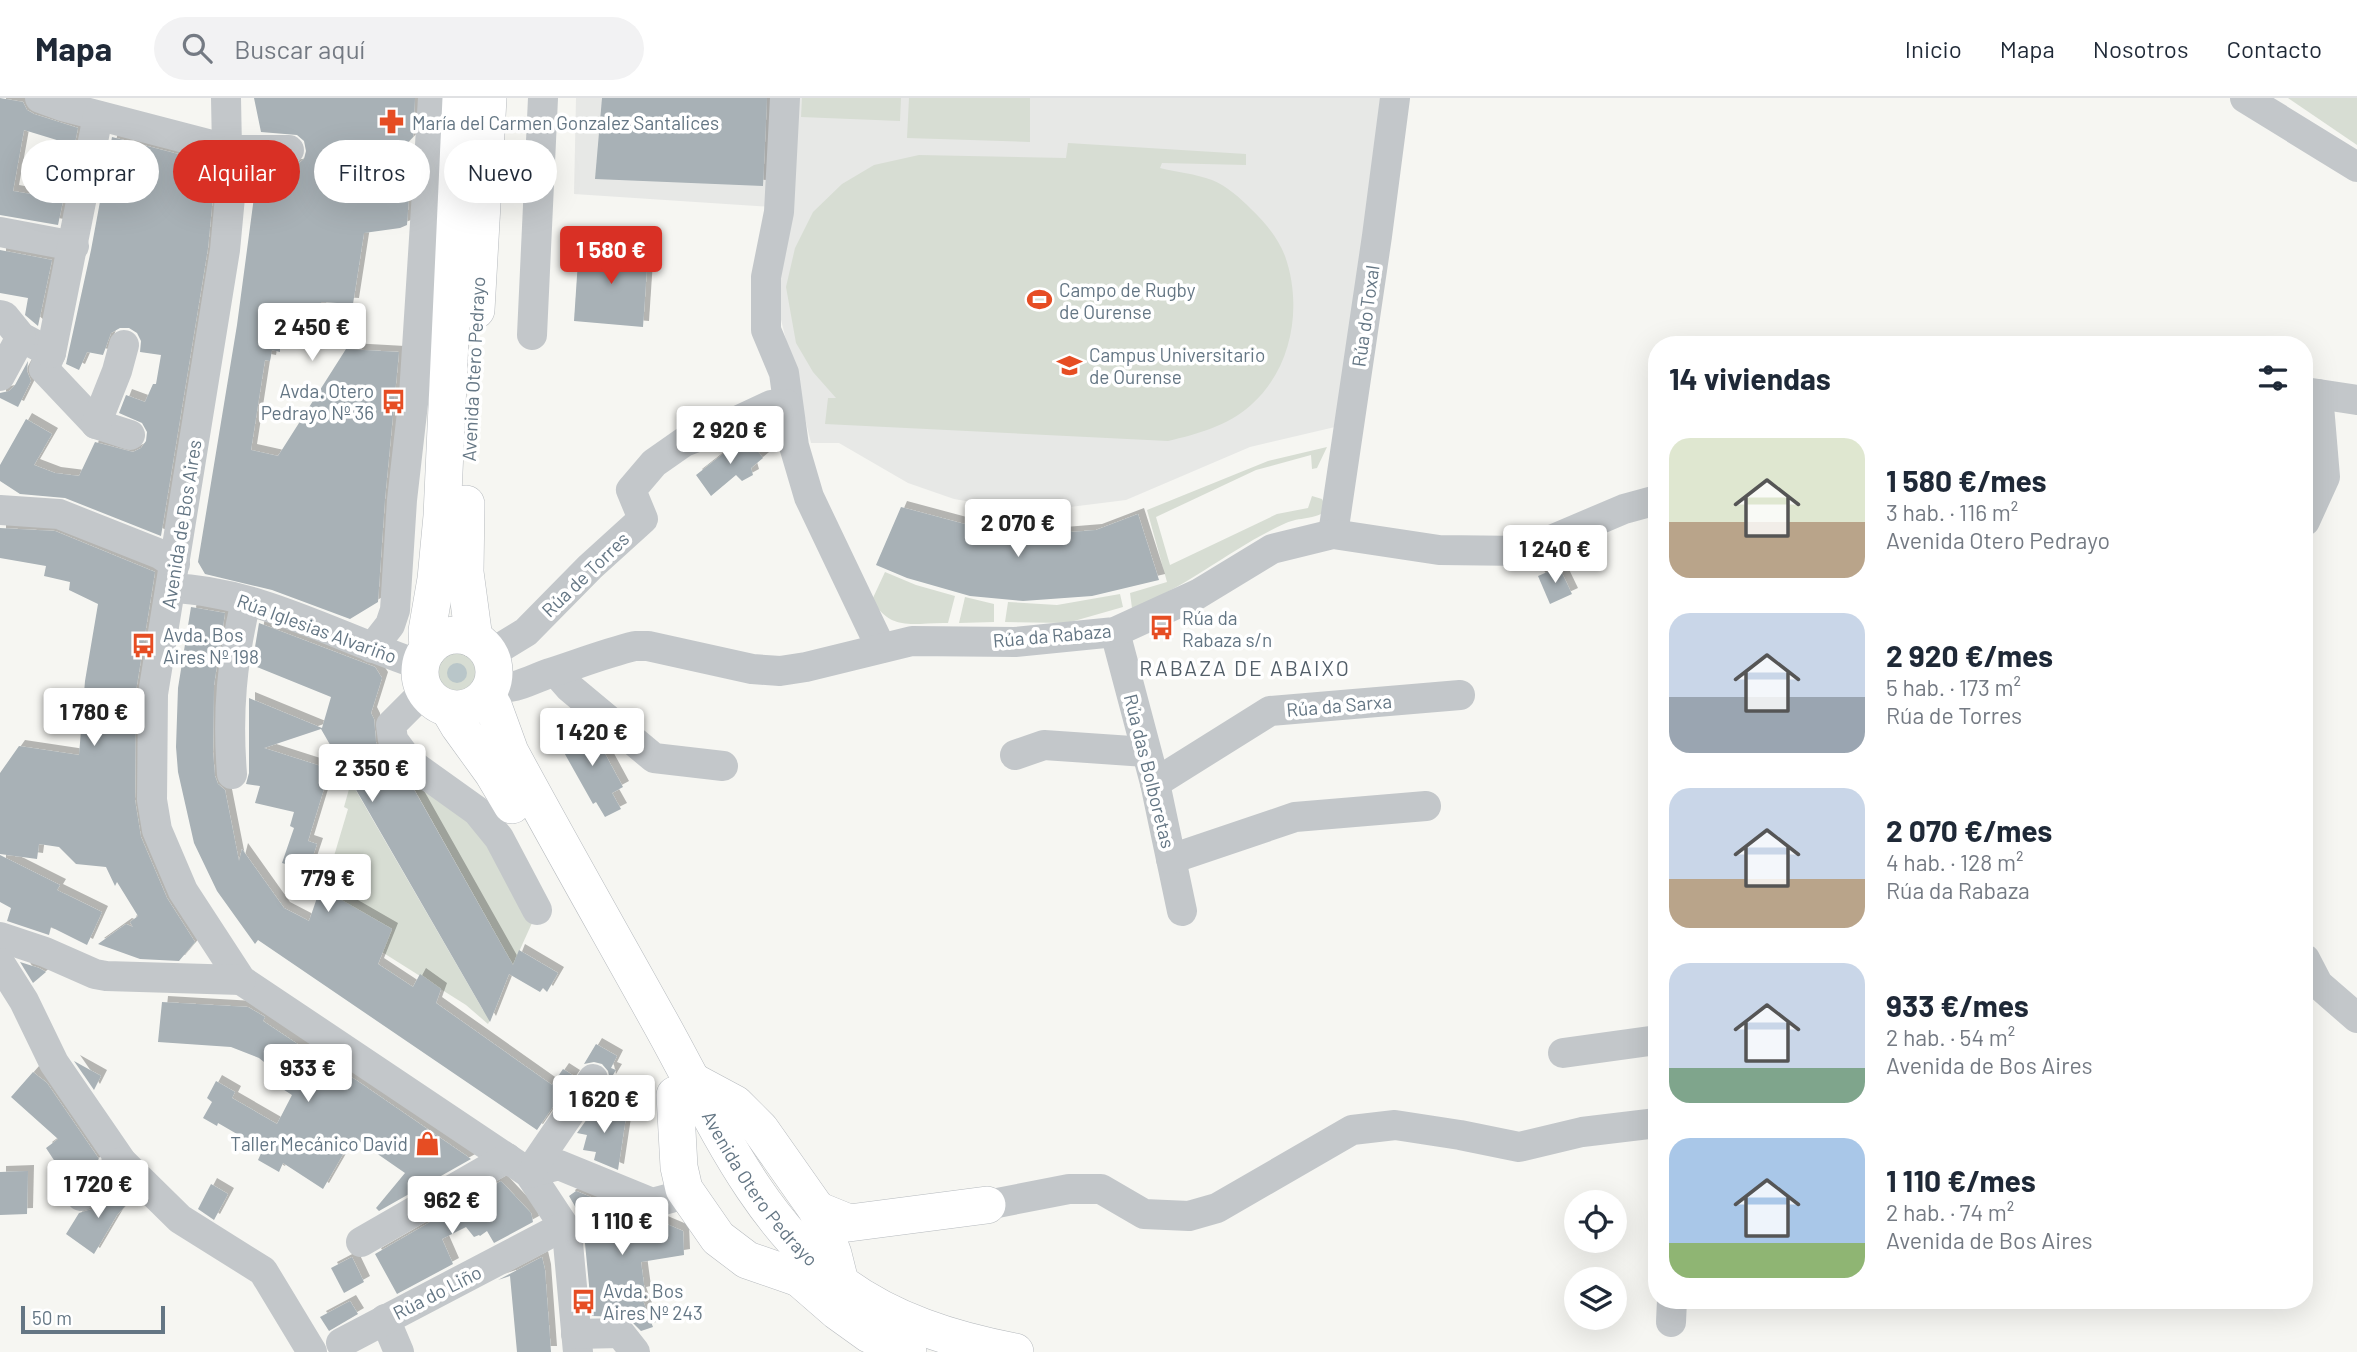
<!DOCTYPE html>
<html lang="es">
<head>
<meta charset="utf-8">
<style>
	:root { --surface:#fff; --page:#f2f2f3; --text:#1f2937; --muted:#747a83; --line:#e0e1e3; --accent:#d93025 }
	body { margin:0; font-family:Barlow,sans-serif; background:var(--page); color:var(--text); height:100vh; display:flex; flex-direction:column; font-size:26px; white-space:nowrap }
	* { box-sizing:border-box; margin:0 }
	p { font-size:23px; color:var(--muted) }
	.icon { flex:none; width:38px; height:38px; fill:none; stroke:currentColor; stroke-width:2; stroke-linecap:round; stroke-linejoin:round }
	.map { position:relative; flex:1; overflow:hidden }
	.panel { position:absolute; left:1648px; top:238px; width:665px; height:973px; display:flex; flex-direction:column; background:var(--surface); border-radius:28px; box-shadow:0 7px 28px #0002 }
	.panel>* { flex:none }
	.top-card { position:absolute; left:21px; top:42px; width:665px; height:63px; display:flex; gap:14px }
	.buttons { position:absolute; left:1564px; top:1092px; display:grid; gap:14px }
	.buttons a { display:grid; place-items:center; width:63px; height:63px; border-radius:50%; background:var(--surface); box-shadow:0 7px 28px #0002; font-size:35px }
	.scale { position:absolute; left:21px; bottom:18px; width:144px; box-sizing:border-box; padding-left:7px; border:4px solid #647684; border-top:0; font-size:19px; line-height:24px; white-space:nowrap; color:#647684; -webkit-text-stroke:5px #fff; paint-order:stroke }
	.price { position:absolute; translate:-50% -60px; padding:0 16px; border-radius:7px; background:#fff; color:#222; font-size:23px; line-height:46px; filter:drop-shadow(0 2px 4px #0008) }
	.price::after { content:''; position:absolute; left:50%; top:42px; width:21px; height:16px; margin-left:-10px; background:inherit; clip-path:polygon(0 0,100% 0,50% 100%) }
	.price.current { background:var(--accent); color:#fff }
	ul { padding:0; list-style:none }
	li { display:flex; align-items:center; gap:21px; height:175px; padding:0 21px }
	li span { display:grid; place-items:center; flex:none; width:196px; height:140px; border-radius:21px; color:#555 }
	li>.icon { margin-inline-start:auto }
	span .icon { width:84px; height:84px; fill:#fffc; stroke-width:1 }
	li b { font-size:30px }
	h2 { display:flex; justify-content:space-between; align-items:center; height:84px; padding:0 21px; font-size:30px }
	.pill { padding:0 24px; border-radius:32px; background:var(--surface); box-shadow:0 7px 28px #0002; font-size:24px; line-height:63px }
	.pill.current { background:var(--accent); color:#fff }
	header { display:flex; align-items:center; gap:42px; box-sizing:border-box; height:98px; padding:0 35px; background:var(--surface); border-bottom:2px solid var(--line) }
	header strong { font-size:33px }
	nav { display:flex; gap:38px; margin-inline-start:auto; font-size:24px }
	.search { width:490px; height:63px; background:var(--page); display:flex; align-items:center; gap:18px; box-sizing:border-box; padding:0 24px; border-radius:38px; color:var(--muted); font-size:26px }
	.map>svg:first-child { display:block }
	.built { fill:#e7e8e6 }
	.green { fill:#d7ddd3 }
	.water { fill:#b9c6c9 }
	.building { fill:#a8b1b6; fill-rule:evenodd; filter:url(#shadow) }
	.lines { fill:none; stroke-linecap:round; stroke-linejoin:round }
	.major-casing { stroke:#b6babe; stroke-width:38 }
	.minor { stroke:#c3c7ca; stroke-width:30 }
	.major { stroke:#fff; stroke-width:37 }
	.labels { text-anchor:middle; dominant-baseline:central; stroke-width:7; stroke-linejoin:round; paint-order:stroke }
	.poi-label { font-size:19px; fill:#647684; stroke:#fff; text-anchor:start }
	.street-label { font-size:19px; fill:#647684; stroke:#fff }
	.neighbourhood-label { font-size:21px; letter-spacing:2px; fill:#535f69; stroke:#fff }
</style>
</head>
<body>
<header>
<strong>Mapa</strong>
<div class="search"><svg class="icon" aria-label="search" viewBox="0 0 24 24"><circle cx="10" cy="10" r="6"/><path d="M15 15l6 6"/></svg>Buscar aquí</div>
<nav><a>Inicio</a><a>Mapa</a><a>Nosotros</a><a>Contacto</a></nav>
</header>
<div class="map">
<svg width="2357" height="1254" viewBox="0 0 2357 1254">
	<defs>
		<filter id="shadow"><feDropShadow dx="6" dy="-6" stdDeviation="0" flood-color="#0004"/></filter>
	</defs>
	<rect width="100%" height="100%" fill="#f6f6f2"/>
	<path class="built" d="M576 0H1385L1335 329 1250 349 1126 402 1030 414 954 401 908 385 839 345H811L777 205 787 110 574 96Z"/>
	<g class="green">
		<path d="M802 0H901L900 23 801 19Z"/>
		<path d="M909 0H1030V44L907 40Z"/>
		<path d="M2288 0H2357V47Z"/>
		<path d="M1068 45 1246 56V67L1162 65 1160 70C1176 74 1196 76 1212 82 1227 88 1240 100 1251 111 1265 124 1278 140 1285 158 1303 209 1292 271 1251 307 1228 328 1197 336 1168 343L825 326 828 300H836L813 274 796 245 786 189 795 150 813 114 842 86 874 67 919 57 1066 60Z"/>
		<path d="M1327 349 1317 370 1312 371 1311 357 1256 372 1156 419 1170 467 1277 416 1308 410 1312 398 1322 401 1327 412C1315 422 1299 419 1286 425 1232 449 1187 490 1132 510L1130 495 1167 484 1147 412 1268 363Z"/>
		<path d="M885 474 916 487 955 498 948 525C914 524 892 535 872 502Z"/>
		<path d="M1120 496 1123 509 1067 525 1005 524 1008 504 1057 507Z"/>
		<path d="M965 499 994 506V524L959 525Z"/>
		<circle cx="458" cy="575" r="23"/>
		<path d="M351 684 483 912 493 916 488 926 466 907 382 854 392 831 337 800 323 795 348 711 344 709Z"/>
		<path d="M411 685 439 700 478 732 532 825 513 867Z"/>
	</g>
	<circle class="water" cx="457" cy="575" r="10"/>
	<g class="building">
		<path d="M0 0 23 4 27 12 34 16 78 30 58 127 0 117ZM24 32 60 43 48 99 13 93Z"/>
		<path d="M254 0H415L413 39 397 56 411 68 407 127 400 130 364 135 353 206 321 204 318 233 307 232 305 251 280 249V254L272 252 270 263 265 262 251 352 278 358 346 251 399 254 385 401 378 504 350 521 272 492 205 476 198 464 237 227 258 69 297 67 304 61 306 53 304 43 297 37 261 34Z"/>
		<path d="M602 0H767L763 88 595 81Z"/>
		<path d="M112 39 213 65V98L208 150 161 438 65 400 20 396 0 383V367L26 321 52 336 34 367 55 375 79 378 95 344 133 354 141 350 146 343 147 334 142 325 119 315 126 297 145 304 153 286H156L161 257 140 254 141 243 137 235 129 230H120L111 235 103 257 87 254 79 272 66 266 91 152Z"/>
		<path d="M579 148 648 154 643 229 574 223Z"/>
		<path d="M0 152 52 162 38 228 25 217 28 200 0 195Z"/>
		<path d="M28 263 27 273 31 283 18 309 0 300V295L9 293 15 287Z"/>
		<path d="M746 338 763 360 751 370 753 377 742 383 736 377 711 398 696 377Z"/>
		<path d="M901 409 998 435 1047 436 1096 432 1138 416 1159 482 1092 498 1023 503 970 498 907 480 876 467Z"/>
		<path d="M0 430 55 433 155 474 136 593 135 702 141 739 167 800 195 844 179 863 140 861 98 846 126 826 133 829 130 824 138 818 117 784 115 788 106 769 76 766 59 749 39 746 37 761 0 756V675L19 648 79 657 85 583 98 506 69 492 70 484 44 478 46 468 0 460Z"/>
		<path d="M1559 469 1572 496 1550 506 1538 478Z"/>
		<path d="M191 509 225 515 214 587 213 654 215 678 218 686 225 692 239 763 242 751 284 810 309 823 319 794 338 800 392 831 378 866 413 889 420 876 441 891 436 905 552 987 563 971 574 978 537 1032 258 842 255 846 217 793 194 745 178 674 176 649 178 590Z"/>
		<path d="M259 525 375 569 382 580 371 615 374 621 376 644 379 652 396 676 412 688 513 867 519 852 558 875 547 894 543 890 540 894 509 876 490 924 321 631 264 650 330 671 308 743 317 746 308 773 282 765 294 730 290 728 294 714 255 705 260 688 246 686 249 675V600L322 630 331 599 252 567Z"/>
		<path d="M586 626 591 630 623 689 612 695 621 711 605 719 596 704 593 706 557 642Z"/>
		<path d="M0 757 60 787 57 792 102 814 87 847 51 829 49 837 7 823 11 810 0 804Z"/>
		<path d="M20 864 39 870 46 874 33 885Z"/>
		<path d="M162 904 248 909 265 919 263 923 332 969 356 982 471 1061 379 1113 376 1110 405 1075 353 1039 323 1091 283 1065 279 1074 258 1062 263 1051 218 1025 217 1028 203 1020 212 1004 207 1000 216 983 235 994 232 1000 277 1026 292 997 275 986 279 976 259 960 231 949 158 944Z"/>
		<path d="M596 946 617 958 611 970 616 972 610 982 608 973 602 966 594 964 584 966Z"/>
		<path d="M74 963 101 978 94 992Z"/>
		<path d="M33 974 47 985 99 1061 69 1085 46 1050 58 1041 11 999Z"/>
		<path d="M600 1003 608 1004 606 1015 626 1019 618 1072 594 1062 596 1054 583 1052 587 1037 577 1035Z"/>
		<path d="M28 1073 27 1116 0 1117V1074Z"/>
		<path d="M501 1083 531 1115 533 1124 494 1145 487 1133 480 1138 479 1137 474 1139 466 1129 442 1141 453 1166 397 1196 375 1156Z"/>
		<path d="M211 1086 228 1096 214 1122 198 1111Z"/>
		<path d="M121 1088 133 1099 117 1117 94 1156 66 1136 79 1115 92 1111Z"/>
		<path d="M576 1093 645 1121 657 1122 683 1133 684 1157 641 1164 645 1194 640 1195 653 1229 641 1233 627 1219 592 1218 584 1135 590 1134 569 1098Z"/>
		<path d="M352 1159 364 1184 344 1195 331 1170Z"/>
		<path d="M542 1159 545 1172 551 1254H517L510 1178 498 1182Z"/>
		<path d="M350 1203 358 1216 329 1233 320 1219Z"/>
	</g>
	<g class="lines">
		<defs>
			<g id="major">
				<path d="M476 212 488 0"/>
				<path d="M466 406 465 474 474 541"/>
				<circle cx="457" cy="574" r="37"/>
				<path d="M428 551 427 533 436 481 442 418 461 0"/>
				<path id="s1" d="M487 597 494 610 510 654C559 745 610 834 660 924 711 1015 754 1119 839 1184 891 1223 952 1242 1015 1254"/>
				<path d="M449 611 459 628 493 675 512 707"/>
				<path d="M694 984 735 1006 760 1031 817 1112 833 1156 840 1184"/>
				<path d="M675 997 679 1069 684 1091 718 1140 747 1162 799 1180"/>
				<path d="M817 1112 849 1125 987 1107"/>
				<path d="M799 1180 837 1213 869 1236 908 1254"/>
			</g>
		</defs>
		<use href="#major" class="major-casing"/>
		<g class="minor">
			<path d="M40 0 62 8 227 51"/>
			<path d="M226 0 227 51 230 52V99L225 152 153 596 152 702 157 732 183 793 241 882 529 1075 564 1128 568 1145 578 1254"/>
			<path d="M785 0 779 114 766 179V232L784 275 794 348 809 399 881 550"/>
			<path d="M2245 0 2357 69"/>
			<path d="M230 52H289"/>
			<path d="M0 134 74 148"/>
			<path d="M0 217 4 218 21 239 51 255 44 271 96 326 130 337"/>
			<path d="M532 237 543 0"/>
			<path d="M51 255 98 18"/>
			<path d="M0 278 21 239"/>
			<path d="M2305 294 2357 302"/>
			<path d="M96 326 117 273 124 247"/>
			<path d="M0 412 59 416 160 456 175 466"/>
			<path d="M2305 423 2325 379 2318 296"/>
			<path d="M1333 436 1377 138 1395 0"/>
			<path d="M171 490C258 493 339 540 420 567"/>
			<path d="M1115 534 1155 685 1182 813"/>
			<path d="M372 550 390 527 395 512 402 402 414 297 433 0"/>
			<path d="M490 556 526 534 590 469 643 421 631 392 654 365 684 344 726 328 771 307 786 306"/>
			<path d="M556 574 570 590 654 660 723 668"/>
			<path d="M491 590C518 591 527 583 550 575 578 566 606 555 635 548H648L752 571 780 573 806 569 912 543 1015 544 1115 534 1198 496 1272 451 1333 436 1439 452 1525 453 1624 411 1657 402"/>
			<path d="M426 596 414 604 391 627 393 642 410 665 477 713 499 740 537 812"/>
			<path d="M1015 657 1044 647 1146 654"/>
			<path d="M232 676C227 614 232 563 246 503"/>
			<path d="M1155 685 1270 613 1460 597"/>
			<path d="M1171 761 1295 719 1426 708"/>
			<path d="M0 839 45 854 95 876 106 878 241 882"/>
			<path d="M2305 861 2318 886 2357 920"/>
			<path d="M0 865 24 903 54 965 122 1064 180 1121 263 1173 312 1254"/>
			<path d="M1563 955 1657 942"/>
			<path d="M529 1075 559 1067 652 1105 671 1100 684 1091"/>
			<path d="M529 1075 593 981"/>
			<path d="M81 1098 122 1064"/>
			<path d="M987 1107 1069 1091H1101L1144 1116 1189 1118 1217 1110 1352 1032 1395 1027 1460 1037 1519 1049 1582 1034 1657 1025"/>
			<path d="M361 1144 507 1060"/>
			<path d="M385 1221 399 1254"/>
			<path d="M1671 1224 1672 1202"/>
			<path d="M576 1236 620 1235 635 1254"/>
			<path d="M341 1245 564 1128"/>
		</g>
		<use href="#major" class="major"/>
	</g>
	<defs>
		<symbol id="pharmacy-bare" viewBox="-9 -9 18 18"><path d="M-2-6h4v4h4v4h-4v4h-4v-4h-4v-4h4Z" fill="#e64d23" stroke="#fff" stroke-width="2.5" paint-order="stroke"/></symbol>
		<symbol id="stadium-bare" viewBox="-9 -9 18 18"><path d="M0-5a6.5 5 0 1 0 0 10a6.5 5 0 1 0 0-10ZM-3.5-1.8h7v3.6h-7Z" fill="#e64d23" stroke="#fff" stroke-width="2.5" paint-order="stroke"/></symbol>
		<symbol id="university-bare" viewBox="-9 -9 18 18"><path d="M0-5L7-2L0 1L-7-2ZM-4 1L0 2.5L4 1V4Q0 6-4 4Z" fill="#e64d23" stroke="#fff" stroke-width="2.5" paint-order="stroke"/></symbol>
		<symbol id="bus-bare" viewBox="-9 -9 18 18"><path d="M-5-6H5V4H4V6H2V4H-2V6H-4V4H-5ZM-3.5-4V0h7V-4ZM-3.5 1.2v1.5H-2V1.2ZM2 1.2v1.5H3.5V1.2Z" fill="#e64d23" stroke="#fff" stroke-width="2.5" paint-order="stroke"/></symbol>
		<symbol id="shop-bare" viewBox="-9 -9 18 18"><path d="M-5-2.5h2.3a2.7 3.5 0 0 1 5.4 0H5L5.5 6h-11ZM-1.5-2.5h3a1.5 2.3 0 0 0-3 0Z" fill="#e64d23" stroke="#fff" stroke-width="2.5" paint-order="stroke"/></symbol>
	</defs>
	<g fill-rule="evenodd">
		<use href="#pharmacy-bare" x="374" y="6" width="35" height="35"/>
		<use href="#stadium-bare" x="1022" y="184" width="35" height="35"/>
		<use href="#university-bare" x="1052" y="250" width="35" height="35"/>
		<use href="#bus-bare" x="376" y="286" width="35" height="35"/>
		<use href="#bus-bare" x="1144" y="512" width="35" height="35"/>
		<use href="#bus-bare" x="126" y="530" width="35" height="35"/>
		<use href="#shop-bare" x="410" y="1028" width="35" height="35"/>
		<use href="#bus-bare" x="566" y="1186" width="35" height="35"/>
	</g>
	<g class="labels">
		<g class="poi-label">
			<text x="412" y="24">María del Carmen Gonzalez Santalices</text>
			<text x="1059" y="191">Campo de Rugby<tspan x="1059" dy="22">de Ourense</tspan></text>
			<text x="1089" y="256">Campus Universitario<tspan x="1089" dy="22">de Ourense</tspan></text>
			<text x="374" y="292" text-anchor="end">Avda. Otero<tspan x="374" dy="22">Pedrayo Nº 36</tspan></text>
			<text x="1182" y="519">Rúa da<tspan x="1182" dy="22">Rabaza s/n</tspan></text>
			<text x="163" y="536">Avda. Bos<tspan x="163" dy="22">Aires Nº 198</tspan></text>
			<text x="408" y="1045" text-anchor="end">Taller Mecánico David</text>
			<text x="603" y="1192">Avda. Bos<tspan x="603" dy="22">Aires Nº 243</tspan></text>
		</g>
		<g class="street-label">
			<text transform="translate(1365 218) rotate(-82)">Rúa do Toxal</text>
			<text transform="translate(473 271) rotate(-87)">Avenida Otero Pedrayo</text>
			<text transform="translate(181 426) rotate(-81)">Avenida de Bos Aires</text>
			<text transform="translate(585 476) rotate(-44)">Rúa de Torres</text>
			<text transform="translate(317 530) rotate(20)">Rúa Iglesias Alvariño</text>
			<text transform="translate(1052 537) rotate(-5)">Rúa da Rabaza</text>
			<text transform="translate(1339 607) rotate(-5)">Rúa da Sarxa</text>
			<text transform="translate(1150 673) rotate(76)">Rúa das Bolboretas</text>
			<text stroke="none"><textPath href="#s1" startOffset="565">Avenida Otero Pedrayo</textPath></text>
			<text transform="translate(437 1194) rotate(-27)">Rúa do Liño</text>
		</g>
		<g class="neighbourhood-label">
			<text x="1245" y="569">RABAZA DE ABAIXO</text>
		</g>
	</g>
</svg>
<div class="buttons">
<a><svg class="icon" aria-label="locate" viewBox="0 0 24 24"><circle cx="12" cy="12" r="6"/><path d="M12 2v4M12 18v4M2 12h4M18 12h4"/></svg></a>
<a><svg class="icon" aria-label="layers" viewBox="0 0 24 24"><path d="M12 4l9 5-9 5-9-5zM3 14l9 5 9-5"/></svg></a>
</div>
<div class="scale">50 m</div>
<b class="price current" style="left:611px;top:188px">1 580 €</b>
<b class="price" style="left:312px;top:265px">2 450 €</b>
<b class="price" style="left:730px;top:368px">2 920 €</b>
<b class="price" style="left:1018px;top:461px">2 070 €</b>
<b class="price" style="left:1555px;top:487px">1 240 €</b>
<b class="price" style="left:94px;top:650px">1 780 €</b>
<b class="price" style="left:592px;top:670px">1 420 €</b>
<b class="price" style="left:372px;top:706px">2 350 €</b>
<b class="price" style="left:328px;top:816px">779 €</b>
<b class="price" style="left:308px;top:1006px">933 €</b>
<b class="price" style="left:604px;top:1037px">1 620 €</b>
<b class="price" style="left:98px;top:1122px">1 720 €</b>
<b class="price" style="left:452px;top:1138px">962 €</b>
<b class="price" style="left:622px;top:1159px">1 110 €</b>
<div class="top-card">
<a class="pill">Comprar</a>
<a class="pill current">Alquilar</a>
<a class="pill">Filtros</a>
<a class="pill">Nuevo</a>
</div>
<section class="panel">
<h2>14 viviendas<svg class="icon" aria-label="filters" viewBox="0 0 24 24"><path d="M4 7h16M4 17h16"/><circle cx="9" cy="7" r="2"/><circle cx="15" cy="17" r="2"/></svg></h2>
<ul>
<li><span style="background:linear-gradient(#dfe7d0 60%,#b9a48a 0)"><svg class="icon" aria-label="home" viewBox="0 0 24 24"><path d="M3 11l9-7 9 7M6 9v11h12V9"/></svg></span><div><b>1 580 €/mes</b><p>3 hab. · 116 m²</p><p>Avenida Otero Pedrayo</p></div></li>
<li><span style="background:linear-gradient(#c9d6e8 60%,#9aa5b1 0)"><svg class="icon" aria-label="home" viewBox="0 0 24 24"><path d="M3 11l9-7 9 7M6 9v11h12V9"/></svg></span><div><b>2 920 €/mes</b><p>5 hab. · 173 m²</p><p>Rúa de Torres</p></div></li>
<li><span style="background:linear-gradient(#c9d6e8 65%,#b9a48a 0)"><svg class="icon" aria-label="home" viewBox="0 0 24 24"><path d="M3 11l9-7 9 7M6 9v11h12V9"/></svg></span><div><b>2 070 €/mes</b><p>4 hab. · 128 m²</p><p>Rúa da Rabaza</p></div></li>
<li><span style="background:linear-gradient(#c9d6e8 75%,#7fa58c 0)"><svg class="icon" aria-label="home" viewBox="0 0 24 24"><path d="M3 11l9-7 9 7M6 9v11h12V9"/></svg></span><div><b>933 €/mes</b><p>2 hab. · 54 m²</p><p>Avenida de Bos Aires</p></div></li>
<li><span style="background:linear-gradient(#a9c7e8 75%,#8fb573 0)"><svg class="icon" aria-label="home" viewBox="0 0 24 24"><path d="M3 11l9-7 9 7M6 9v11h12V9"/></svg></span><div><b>1 110 €/mes</b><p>2 hab. · 74 m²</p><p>Avenida de Bos Aires</p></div></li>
</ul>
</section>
</div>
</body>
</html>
